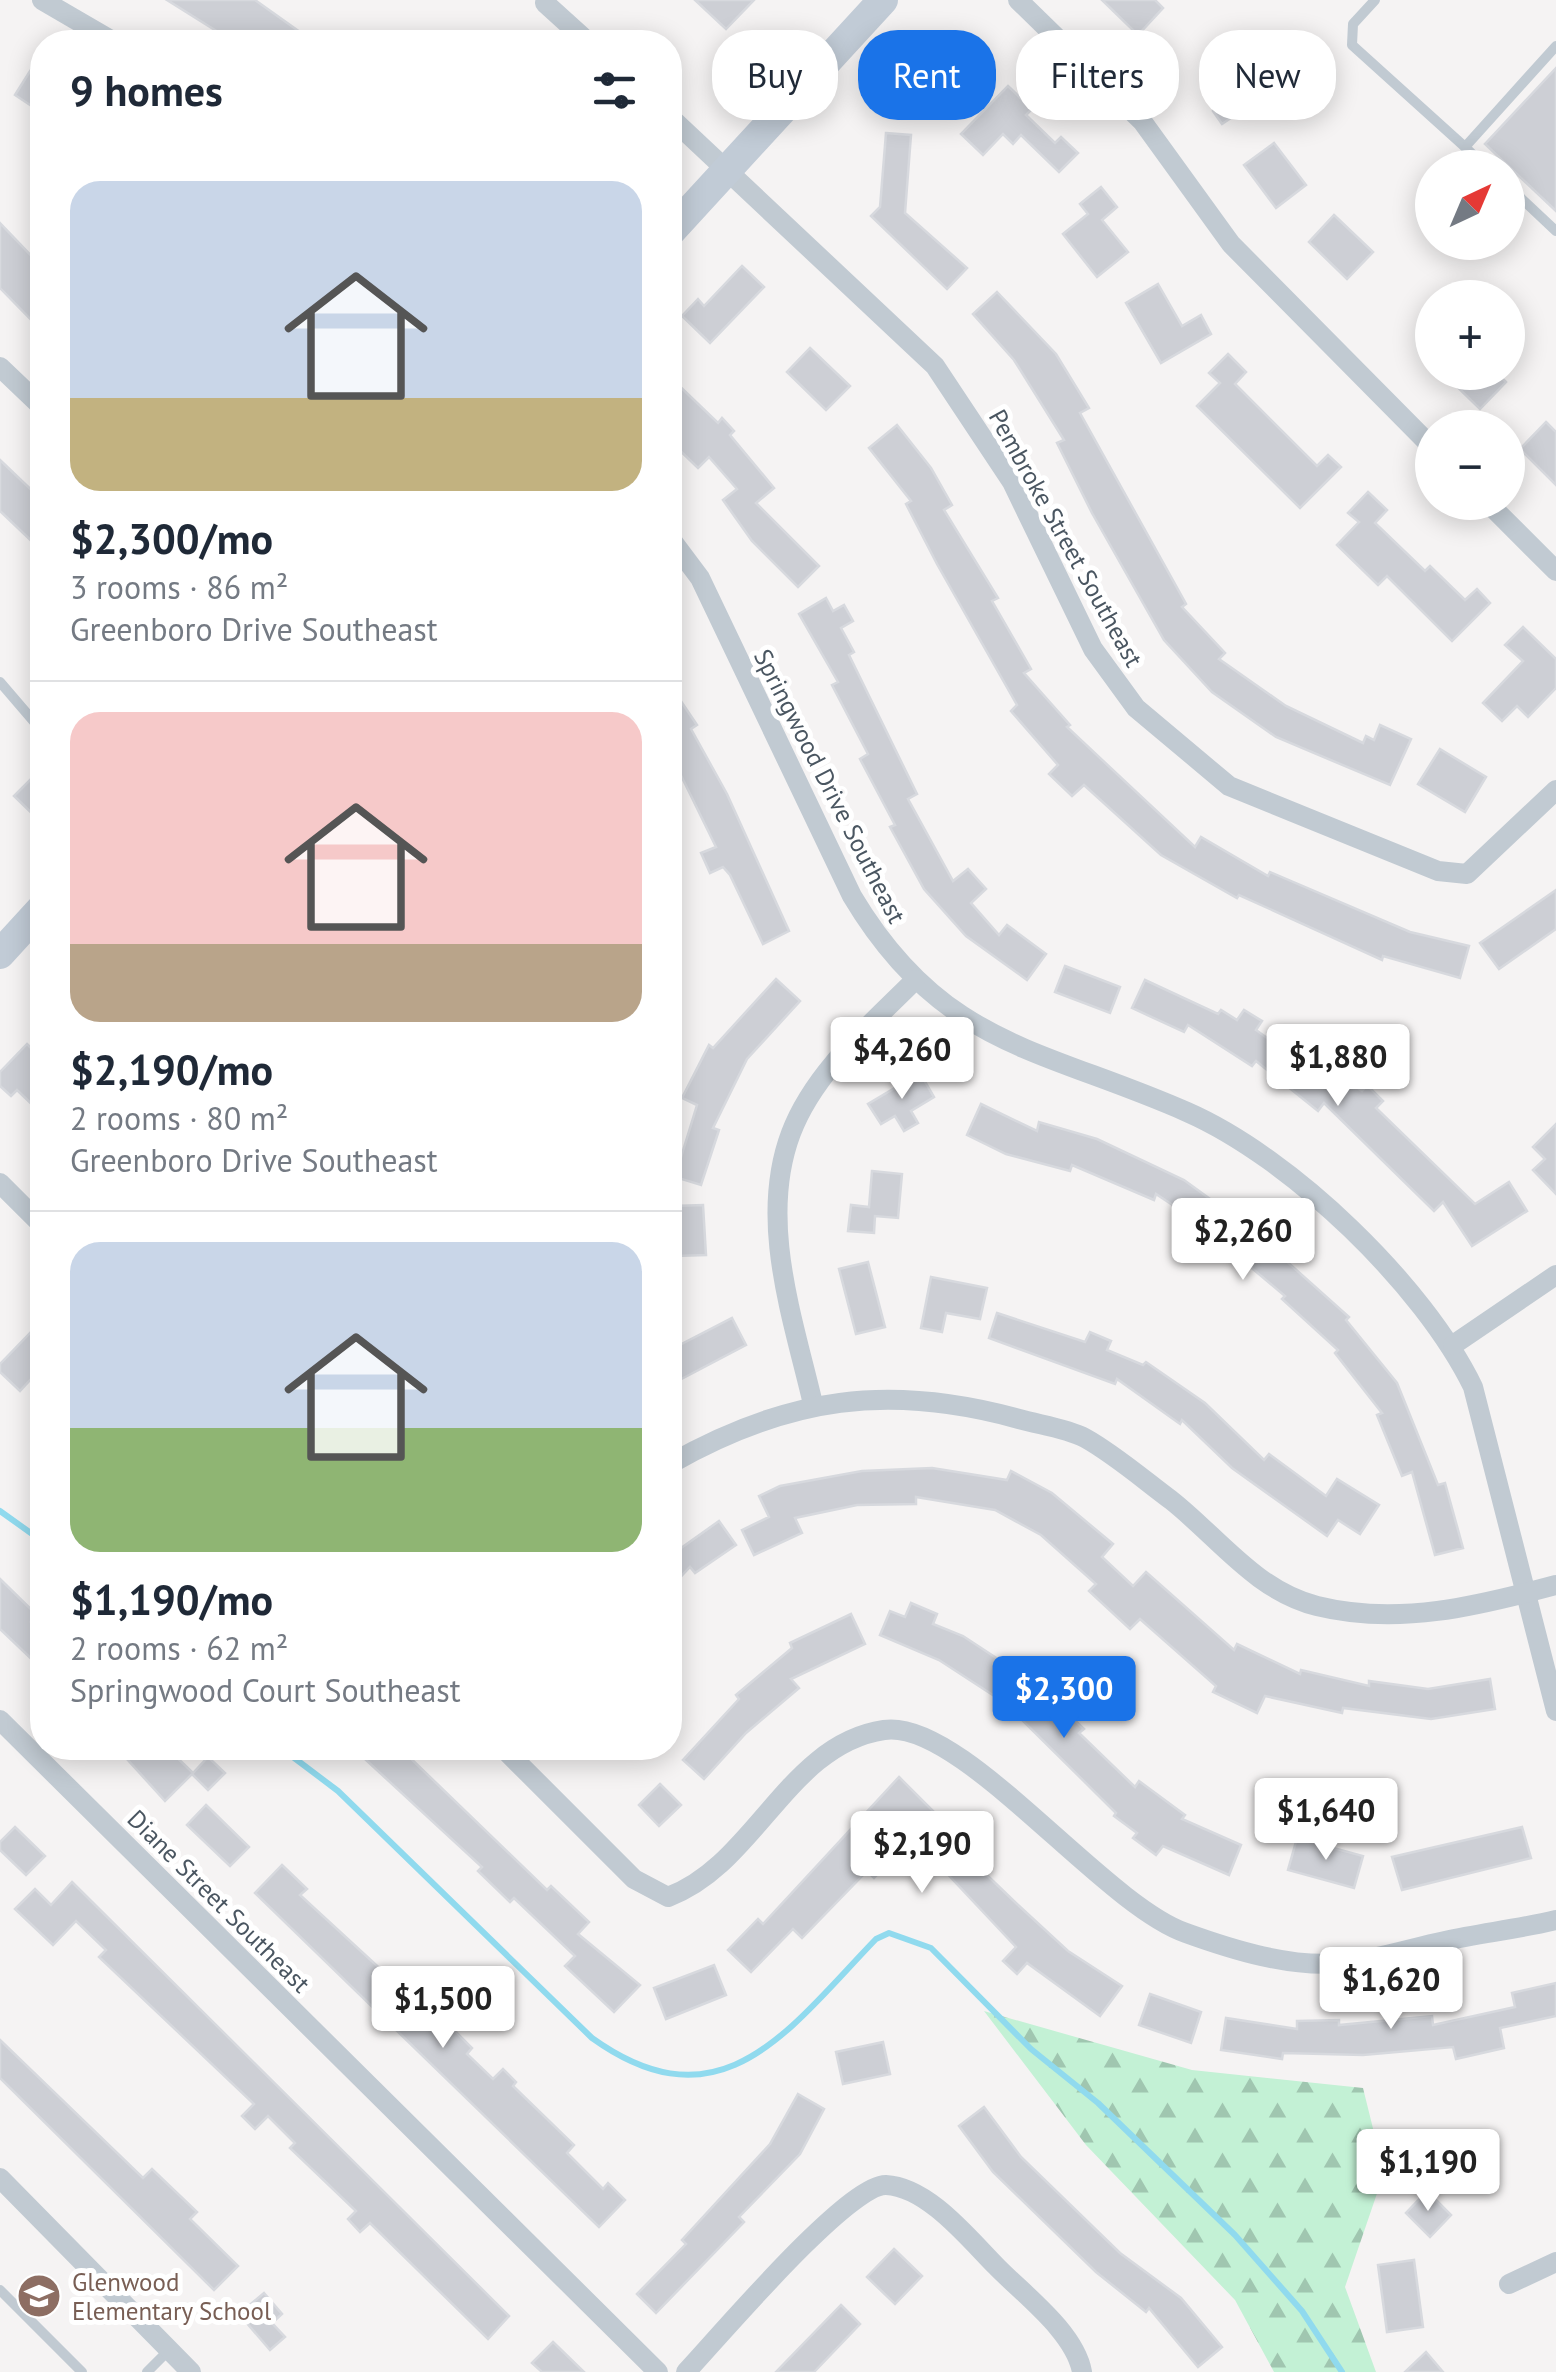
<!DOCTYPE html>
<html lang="en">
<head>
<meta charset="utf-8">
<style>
	:root { --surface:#fff; --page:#f6f6f7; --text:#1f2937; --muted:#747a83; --line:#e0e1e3; --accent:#1a73e8 }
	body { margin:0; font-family:"PT Sans",sans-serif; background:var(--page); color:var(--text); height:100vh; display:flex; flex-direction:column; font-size:38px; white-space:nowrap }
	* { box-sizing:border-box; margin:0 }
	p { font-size:32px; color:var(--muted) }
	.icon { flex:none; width:55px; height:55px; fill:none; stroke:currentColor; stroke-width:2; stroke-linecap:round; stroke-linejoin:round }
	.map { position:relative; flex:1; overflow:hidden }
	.sheet { position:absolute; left:30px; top:30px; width:652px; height:1730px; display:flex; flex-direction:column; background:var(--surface); border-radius:40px; box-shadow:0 5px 25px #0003 }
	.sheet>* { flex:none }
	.top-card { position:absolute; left:712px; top:30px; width:692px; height:90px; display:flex; gap:20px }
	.needle { width:65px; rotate:44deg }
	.buttons { position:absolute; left:1415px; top:150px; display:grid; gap:20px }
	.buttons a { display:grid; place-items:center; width:110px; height:110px; border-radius:50%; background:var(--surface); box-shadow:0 5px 25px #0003; font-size:50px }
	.price { position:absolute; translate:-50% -85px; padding:0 22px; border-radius:10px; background:#fff; color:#222; font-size:32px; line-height:65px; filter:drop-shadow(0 2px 5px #0008) }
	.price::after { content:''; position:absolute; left:50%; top:60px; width:30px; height:22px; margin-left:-15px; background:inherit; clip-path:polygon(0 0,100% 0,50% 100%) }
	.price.current { background:var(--accent); color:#fff }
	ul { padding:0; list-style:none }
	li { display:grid; align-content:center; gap:20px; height:530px; padding:0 40px }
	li+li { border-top:2px solid var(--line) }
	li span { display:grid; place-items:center; height:310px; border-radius:30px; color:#555 }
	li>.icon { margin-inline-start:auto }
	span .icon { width:180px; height:180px; fill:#fffc; stroke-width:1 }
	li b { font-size:42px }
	h2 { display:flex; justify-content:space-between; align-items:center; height:120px; padding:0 40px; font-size:42px }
	.pill { padding:0 35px; border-radius:40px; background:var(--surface); box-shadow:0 5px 25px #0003; font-size:35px; line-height:90px }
	.pill.current { background:var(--accent); color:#fff }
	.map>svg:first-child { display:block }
	.forest { fill:url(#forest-firs) }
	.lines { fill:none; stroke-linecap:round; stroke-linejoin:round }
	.stream { stroke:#90daee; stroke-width:6 }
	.building { fill:#cdcfd5; stroke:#d7d9de; stroke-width:2.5 }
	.lane { stroke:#c1cad2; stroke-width:10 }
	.street { stroke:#c1cad2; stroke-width:20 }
	.secondary { stroke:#c1cbd6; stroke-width:30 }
	.labels { text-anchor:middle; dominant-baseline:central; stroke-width:10; stroke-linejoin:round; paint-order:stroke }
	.street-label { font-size:25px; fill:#4a5661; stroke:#fff }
	.education-label { font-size:25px; fill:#785e54; stroke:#fff; text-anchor:start }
</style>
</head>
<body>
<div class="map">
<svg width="1556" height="2372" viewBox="0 0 1556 2372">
	<defs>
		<pattern id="forest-firs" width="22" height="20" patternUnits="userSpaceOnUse" patternTransform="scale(2.5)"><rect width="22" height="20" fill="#c3f1d5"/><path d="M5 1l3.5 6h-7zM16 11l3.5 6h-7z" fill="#a0c6b0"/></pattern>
	</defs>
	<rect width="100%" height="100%" fill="#f5f3f3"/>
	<path class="forest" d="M984 2011 1192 2070 1363 2088 1384 2173 1345 2287 1376 2372H1274L1235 2300 1086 2145Z"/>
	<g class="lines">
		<g class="stream">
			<path d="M0 1511 42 1541"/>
			<path d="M281 1748 338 1791 592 2038C722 2131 789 2029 876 1939L889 1933 931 1948 1031 2049 1098 2103 1235 2235 1302 2311 1342 2372"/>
		</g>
	</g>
	<g class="building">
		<path d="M167 0H255L314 42H234Z"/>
		<path d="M695 0H754L726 29Z"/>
		<path d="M1102 0H1155L1163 8 1138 35Z"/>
		<path d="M42 52V113L15 95Z"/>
		<path d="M1556 68V211L1485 144Z"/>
		<path d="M1008 86 1032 109 1026 115 1055 143 1061 137 1078 153 1059 172 1021 135 1013 144 1003 134 983 155 961 134Z"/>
		<path d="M1247 87 1257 100 1222 124 1213 111Z"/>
		<path d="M886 133 911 135 905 213 967 268 947 289 871 216 880 207Z"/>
		<path d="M1274 143 1306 185 1276 208 1244 165Z"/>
		<path d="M1101 187 1117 207 1102 220 1128 252 1097 277 1063 234 1088 214 1080 204Z"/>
		<path d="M1334 215 1373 252 1347 279 1309 242Z"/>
		<path d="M0 223 42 267V331L0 288Z"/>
		<path d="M742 266 764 287 710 343 682 316 698 299 704 306Z"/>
		<path d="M1158 284 1182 326 1201 315 1211 334 1161 363 1126 303Z"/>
		<path d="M997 292 1056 354 1089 408 1080 413 1186 604 1182 607 1225 653 1219 659 1286 706 1363 743 1366 736 1374 740 1380 725 1411 739 1390 785 1276 737 1212 692 1164 640 1092 513 1057 443 1064 440 1014 360 973 314Z"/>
		<path d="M810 348 850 386 826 410 787 372Z"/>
		<path d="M1228 354 1246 372 1235 384 1317 466 1328 455 1341 467 1300 508 1197 406 1220 383 1209 373Z"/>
		<path d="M1442 372H1496L1506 382 1480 409Z"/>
		<path d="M670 377 718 423 722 418 734 431 730 435 774 488 756 503 819 566 798 587 752 541 723 500 737 489 709 457 698 468 670 441Z"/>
		<path d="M1546 422 1556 432V485L1520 449Z"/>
		<path d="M897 425 931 468 952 505 944 510 998 598 992 601 1031 669 1024 673 1070 725 1067 727 1195 847 1201 837 1268 876 1270 872 1410 932 1469 946 1460 978 1383 956 1382 960 1239 895 1237 898 1161 855 1084 785 1072 796 1049 774 1058 765 1011 711 1017 705 937 564 906 504 911 501 869 448Z"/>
		<path d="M0 460 42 500V551L0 511Z"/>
		<path d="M1368 492 1387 510 1375 523 1425 571 1430 566 1465 600 1477 589 1490 603 1452 641 1387 576 1378 585 1337 545 1359 522 1348 513Z"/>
		<path d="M826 598 833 611 844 605 853 621 841 628 854 652 849 655 917 794 908 799 953 881 968 869 986 889 971 903 999 935 1007 925 1046 954 1027 980 966 936 924 889 890 827 895 825 860 759 868 754 832 685 838 682 799 614Z"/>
		<path d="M1523 627 1556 659V688L1528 717 1517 706 1502 721 1483 703 1523 661 1505 645Z"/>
		<path d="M670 685 697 725 691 729 727 794 789 931 763 944 730 875 723 867 710 873 701 853 716 847 670 753Z"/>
		<path d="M1440 749 1486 777 1465 812 1418 784Z"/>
		<path d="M32 778 42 788V823L14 796Z"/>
		<path d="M1556 890V929L1499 969 1480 943Z"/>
		<path d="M1065 966 1120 987 1110 1013 1055 992Z"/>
		<path d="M776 979 800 1001 747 1059 713 1128 719 1130 701 1185 675 1177 697 1105 682 1098 709 1045 713 1048Z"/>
		<path d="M1145 980 1218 1014 1221 1010 1237 1020 1244 1010 1262 1021 1256 1030 1312 1070 1321 1059 1362 1091 1367 1085 1383 1101 1376 1108 1475 1204 1509 1182 1527 1211 1472 1246 1443 1202 1434 1211 1324 1103 1318 1111 1256 1061 1252 1066 1188 1025 1184 1032 1132 1008Z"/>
		<path d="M27 1044 42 1059V1114L17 1090 11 1096 0 1086V1072Z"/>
		<path d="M920 1073 934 1097 911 1111 918 1123 904 1131 895 1116 881 1124 868 1104Z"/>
		<path d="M981 1104 1037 1131 1039 1122 1097 1139 1184 1180 1246 1225 1349 1317 1346 1320 1397 1383 1438 1485 1445 1483 1463 1548 1435 1555 1412 1472 1402 1476 1377 1415 1382 1413 1335 1353 1338 1350 1282 1299 1285 1296 1210 1233 1206 1239 1182 1220 1186 1214 1156 1194 1154 1200 1072 1165 1070 1171 1006 1154 967 1135Z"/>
		<path d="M1556 1124V1194L1533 1170 1545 1159 1533 1147Z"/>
		<path d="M872 1171 902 1174 898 1218 875 1216 874 1233 848 1231 851 1205 869 1207Z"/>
		<path d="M703 1205 706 1255 676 1256 673 1206Z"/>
		<path d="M868 1262 885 1327 856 1334 839 1269Z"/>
		<path d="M931 1277 987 1288 980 1319 946 1313 942 1332 921 1328Z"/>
		<path d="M997 1313 1085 1342 1090 1332 1111 1341 1107 1350 1143 1365 1146 1362 1205 1403 1264 1460 1269 1454 1326 1496 1337 1479 1379 1505 1360 1534 1338 1520 1327 1536 1232 1468 1182 1420 1180 1424 1117 1379 1115 1384 989 1338Z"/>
		<path d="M732 1318 746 1345 670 1385V1350Z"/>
		<path d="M30 1333 42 1345V1367L20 1391 0 1372V1364Z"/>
		<path d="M932 1468 1007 1480 1011 1471 1052 1493 1113 1544 1102 1557 1133 1586 1146 1572 1234 1650 1237 1644 1300 1674 1301 1670 1369 1686V1681L1428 1689 1490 1679 1495 1709 1431 1719 1343 1708 1342 1713 1265 1696 1257 1713 1213 1692 1216 1686 1140 1619 1130 1629 1089 1591 1096 1584 1041 1535 995 1510 916 1497V1504L857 1505 795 1518 802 1533 754 1555 742 1530 769 1517 759 1496 780 1486 862 1471Z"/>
		<path d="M719 1521 736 1545 695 1573 690 1567 670 1588V1556Z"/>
		<path d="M0 1579 37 1615 31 1622 42 1634V1669L0 1629Z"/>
		<path d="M911 1603 937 1614 933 1624 963 1636 1039 1686 1084 1729 1079 1733 1135 1787 1139 1781 1185 1815 1182 1819 1241 1845 1229 1875 1163 1846 1156 1855 1133 1838 1137 1833 1114 1816 1116 1813 1005 1703 939 1660 880 1635 890 1611 905 1617Z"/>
		<path d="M851 1614 865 1644 791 1679 799 1688 746 1733 704 1779 683 1760 739 1699 736 1695 792 1648 790 1643Z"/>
		<path d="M117 1748H167L193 1773 208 1757 225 1773 208 1790 192 1774 165 1801Z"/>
		<path d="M353 1748H400L547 1890 551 1886 589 1922 578 1934 640 1985 614 2012 565 1966 575 1956 514 1898 510 1902 478 1871 482 1867Z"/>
		<path d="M899 1777 946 1824 940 1830 1017 1904 1068 1951 1122 1986 1100 2016 1027 1963 1017 1974 1003 1961 1016 1947 908 1832 882 1858 888 1863 874 1878 867 1871 802 1938 793 1929 751 1972 728 1950 758 1919 763 1924Z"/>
		<path d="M660 1784 681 1805 659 1826 639 1805Z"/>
		<path d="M206 1805 249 1847 230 1866 187 1825Z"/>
		<path d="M15 1827 45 1856 26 1875 0 1850V1842Z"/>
		<path d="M1522 1827 1531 1858 1402 1890 1392 1857Z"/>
		<path d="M1297 1838 1363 1856 1354 1888 1288 1870Z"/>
		<path d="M282 1865 307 1889 300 1895 411 1997 407 2001 432 2025 439 2017 453 2029 472 2048 467 2054 493 2079 503 2069 516 2082 513 2086 574 2145 567 2153 603 2189 608 2183 625 2200 599 2227 255 1893Z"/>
		<path d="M72 1882 509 2316 488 2339 370 2223 360 2232 348 2219 356 2211 290 2148 295 2143 268 2116 255 2129 242 2116 254 2104 99 1957 106 1950 76 1921 53 1945 15 1909 35 1889 51 1905Z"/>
		<path d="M714 1965 726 1995 666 2019 654 1988Z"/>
		<path d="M1556 1983V2016L1500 2028 1504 2048 1456 2059 1453 2047 1363 2055 1283 2053 1282 2059 1221 2050 1226 2018 1297 2029V2021L1339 2020V2025L1432 2016 1433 2025 1515 2007 1512 1993Z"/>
		<path d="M1150 1994 1201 2012 1191 2043 1139 2025Z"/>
		<path d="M0 2040 143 2178 152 2169 197 2212 190 2219 238 2266 214 2290 0 2078Z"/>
		<path d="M883 2042 890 2074 843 2084 836 2052Z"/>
		<path d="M798 2094 824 2109 800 2154 739 2217 744 2222 656 2313 637 2294 686 2244 682 2240 770 2144Z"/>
		<path d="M984 2107 1021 2157 1120 2253 1181 2298 1222 2347 1198 2367 1149 2308 1146 2312 1096 2272 993 2172 959 2126Z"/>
		<path d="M1427 2191 1451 2215 1430 2237 1406 2213Z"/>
		<path d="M894 2249 922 2276 895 2304 867 2277Z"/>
		<path d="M1414 2260 1423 2327 1387 2332 1378 2265Z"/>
		<path d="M264 2293 282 2314 272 2323 285 2337 270 2350 239 2314Z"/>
		<path d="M841 2305 860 2324 814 2372H776Z"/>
		<path d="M553 2342 584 2372H542L532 2363Z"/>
		<path d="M1426 2352 1443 2372H1405Z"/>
	</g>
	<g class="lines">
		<g class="lane">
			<path d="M1375 0 1353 24 1352 45 1465 147 1556 46"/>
			<path d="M1465 147 1487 168"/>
			<path d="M1508 186 1556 231"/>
			<path d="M0 682 42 731"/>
			<path d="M0 2290 82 2372"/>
			<path d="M147 2372 169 2350"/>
		</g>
		<g class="street">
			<path d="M42 0 114 42"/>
			<path d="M1018 0 1142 121 1231 244 1432 447"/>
			<path d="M545 3 588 42"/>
			<path d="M670 117 935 366 1012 482 1093 649 1136 708 1229 786 1438 871 1467 874 1556 790"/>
			<path d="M0 367 42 407"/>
			<path d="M1487 502 1556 571"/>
			<path d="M670 538 700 578 852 896C942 1047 1042 1048 1187 1112 1292 1158 1424 1286 1473 1387L1556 1711"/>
			<path d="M0 1183 42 1225"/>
			<path d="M1453 1345 1556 1275"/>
			<path d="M813 1404C793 1318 758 1220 791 1133 814 1072 870 1025 915 980"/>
			<path d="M670 1464C788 1397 889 1383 1019 1419 1040 1425 1066 1428 1085 1438 1114 1454 1144 1480 1171 1500 1218 1537 1256 1591 1317 1606 1398 1626 1478 1606 1556 1585"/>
			<path d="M0 1720 658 2372"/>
			<path d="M503 1748 634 1879 668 1897C755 1865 788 1744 884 1730 961 1718 1102 1904 1186 1933 1233 1950 1291 1968 1341 1963 1376 1960 1411 1948 1445 1941 1482 1933 1519 1929 1556 1920"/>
			<path d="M0 2178 191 2372"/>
			<path d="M1509 2284 1556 2262"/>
			<path d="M686 2372C718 2338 848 2184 886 2185 928 2187 969 2239 996 2266 1023 2294 1075 2332 1082 2372"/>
		</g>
		<g class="secondary">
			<path d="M670 232 883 0"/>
			<path d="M0 954 42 908"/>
		</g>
	</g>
	<defs>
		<symbol id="school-disc" viewBox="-11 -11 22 22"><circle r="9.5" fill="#8d6e63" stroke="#fff"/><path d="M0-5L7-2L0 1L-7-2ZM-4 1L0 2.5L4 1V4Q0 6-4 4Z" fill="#fff"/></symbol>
	</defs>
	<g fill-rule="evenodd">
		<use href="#school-disc" x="14" y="2271" width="50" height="50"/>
	</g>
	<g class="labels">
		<g class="street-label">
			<text transform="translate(1066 538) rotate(61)">Pembroke Street Southeast</text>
			<text transform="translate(830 786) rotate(63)">Springwood Drive Southeast</text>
			<text transform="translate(219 1901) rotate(45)">Diane Street Southeast</text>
		</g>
		<g class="education-label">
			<text x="72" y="2282">Glenwood<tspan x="72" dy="29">Elementary School</tspan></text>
		</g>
	</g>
</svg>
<div class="buttons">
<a><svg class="needle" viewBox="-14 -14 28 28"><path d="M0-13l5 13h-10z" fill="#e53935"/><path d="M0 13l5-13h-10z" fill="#747a83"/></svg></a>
<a>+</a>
<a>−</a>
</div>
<b class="price" style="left:902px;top:1102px">$4,260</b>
<b class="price" style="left:1338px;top:1109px">$1,880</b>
<b class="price" style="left:1243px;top:1283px">$2,260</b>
<b class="price current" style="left:1064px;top:1741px">$2,300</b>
<b class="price" style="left:1326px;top:1863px">$1,640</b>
<b class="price" style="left:922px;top:1896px">$2,190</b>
<b class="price" style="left:1391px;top:2032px">$1,620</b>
<b class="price" style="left:443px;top:2051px">$1,500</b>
<b class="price" style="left:1428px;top:2214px">$1,190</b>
<div class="top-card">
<a class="pill">Buy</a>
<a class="pill current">Rent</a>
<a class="pill">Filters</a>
<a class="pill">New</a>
</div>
<section class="sheet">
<h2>9 homes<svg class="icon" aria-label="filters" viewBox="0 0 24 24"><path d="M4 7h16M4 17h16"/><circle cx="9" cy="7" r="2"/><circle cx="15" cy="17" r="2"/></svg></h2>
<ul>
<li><span style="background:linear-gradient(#c9d6e8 70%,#c2b280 0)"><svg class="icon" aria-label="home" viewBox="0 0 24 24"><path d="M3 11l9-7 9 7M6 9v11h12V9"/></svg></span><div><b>$2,300/mo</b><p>3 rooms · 86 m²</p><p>Greenboro Drive Southeast</p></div></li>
<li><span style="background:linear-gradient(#f6c9c9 75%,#b9a48a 0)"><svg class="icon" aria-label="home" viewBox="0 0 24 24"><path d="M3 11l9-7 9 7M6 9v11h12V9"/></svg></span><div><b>$2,190/mo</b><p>2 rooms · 80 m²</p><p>Greenboro Drive Southeast</p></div></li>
<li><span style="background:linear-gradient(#c9d6e8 60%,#8fb573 0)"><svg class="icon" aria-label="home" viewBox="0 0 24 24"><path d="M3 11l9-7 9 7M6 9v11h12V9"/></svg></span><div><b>$1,190/mo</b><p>2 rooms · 62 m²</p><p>Springwood Court Southeast</p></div></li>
</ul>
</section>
</div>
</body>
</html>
